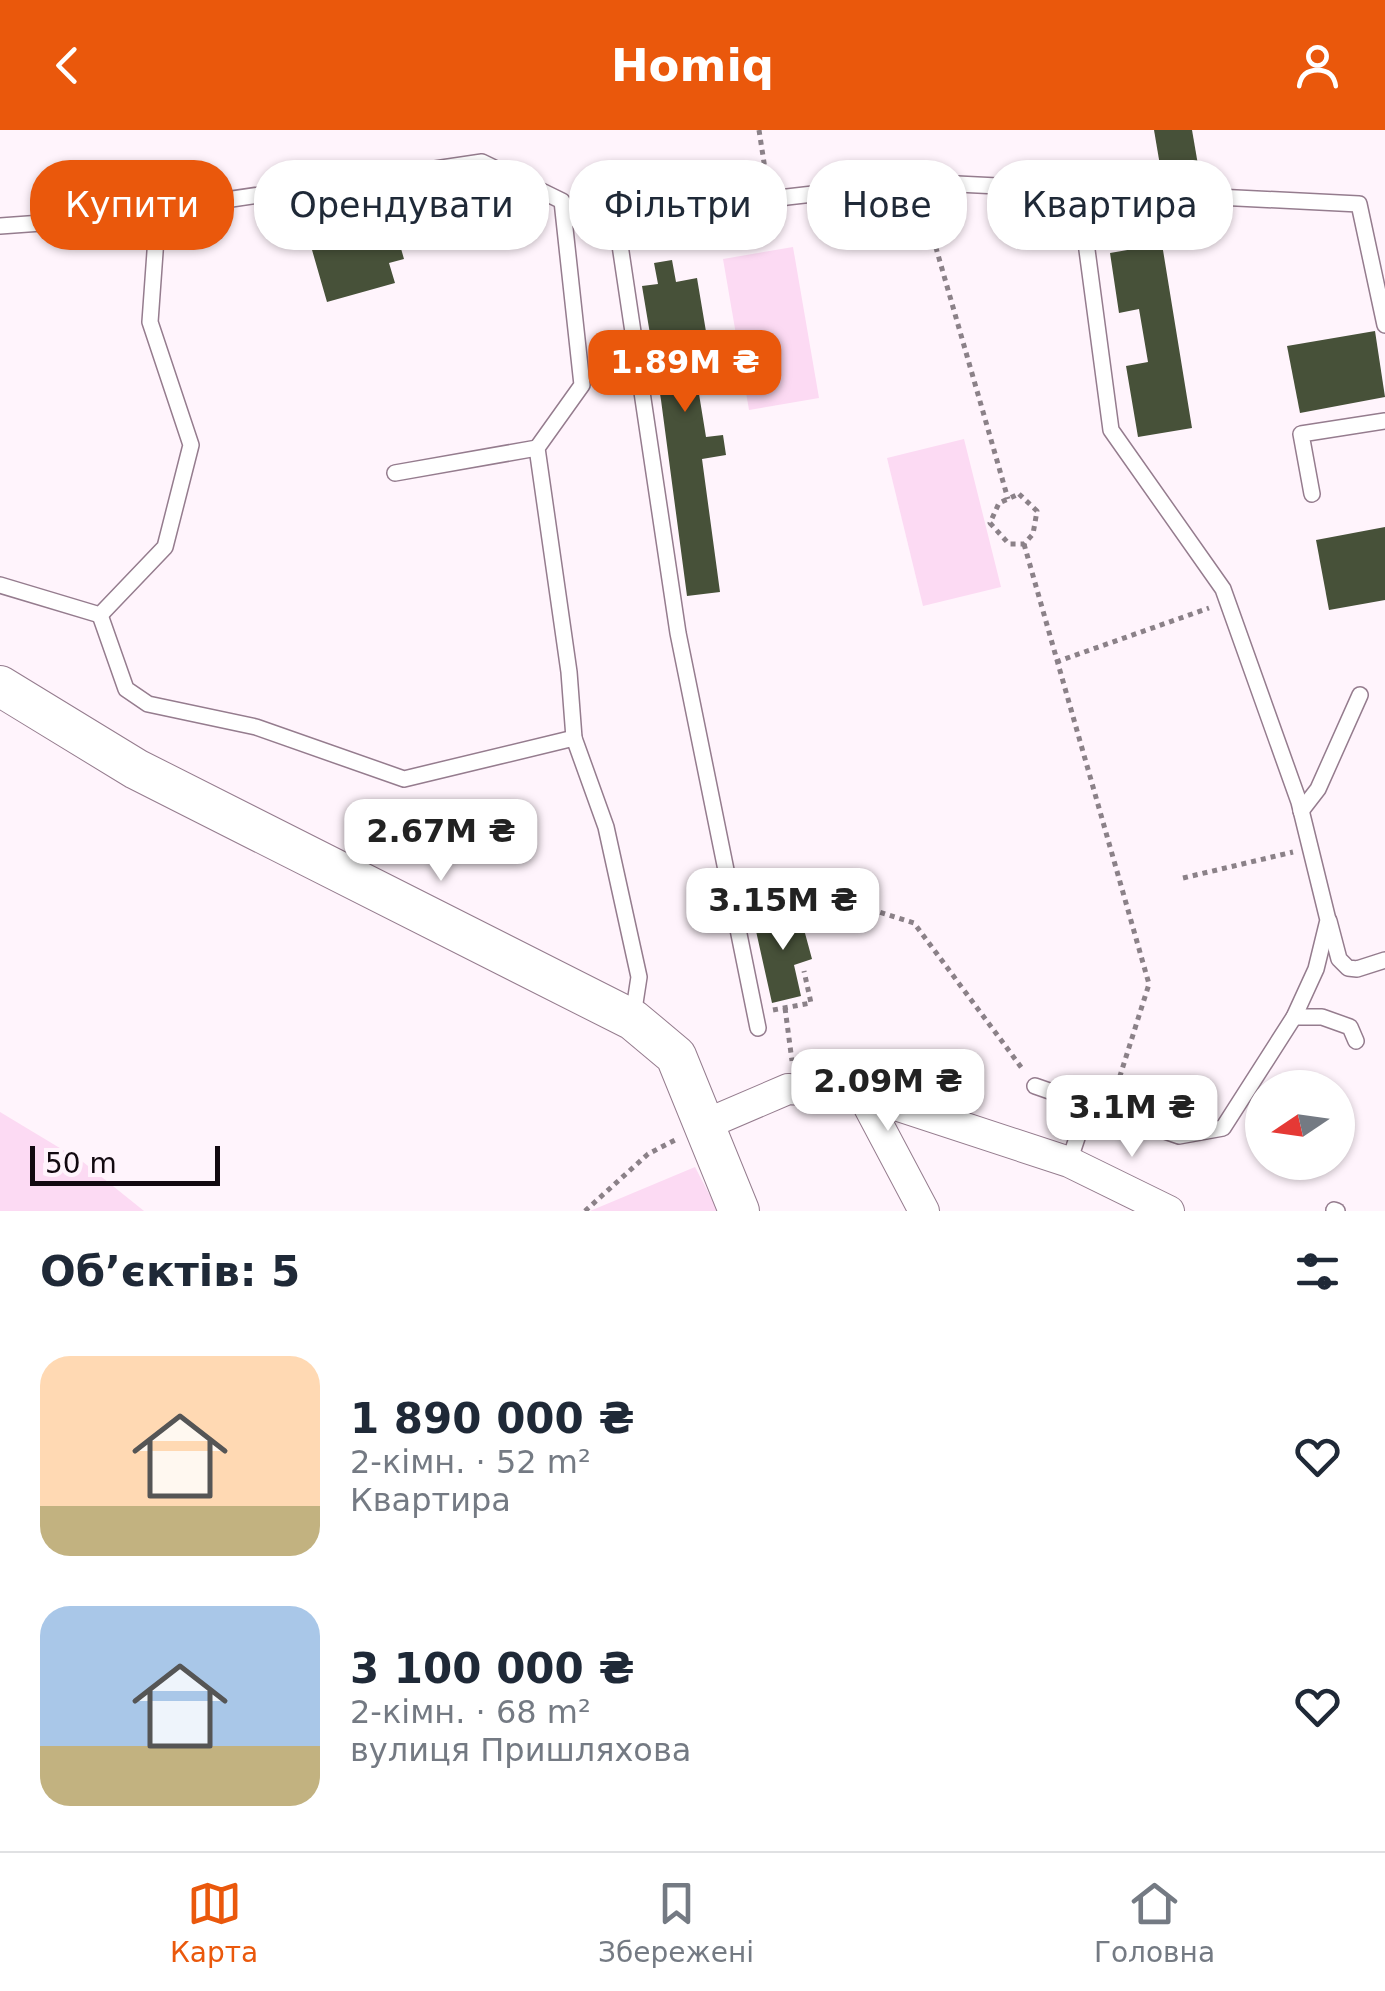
<!DOCTYPE html>
<html lang="uk">
<head>
<meta charset="utf-8">
<style>
	:root { --surface:#fff; --page:#f6f6f7; --text:#1f2937; --muted:#747a83; --line:#e0e1e3; --accent:#ea580c }
	body { margin:0; font-family:"DejaVu Sans",sans-serif; background:var(--page); color:var(--text); height:100vh; display:flex; flex-direction:column; font-size:38px; white-space:nowrap }
	* { box-sizing:border-box; margin:0 }
	p { font-size:32px; color:var(--muted) }
	.icon { flex:none; width:55px; height:55px; fill:none; stroke:currentColor; stroke-width:2; stroke-linecap:round; stroke-linejoin:round }
	.map { position:relative; height:1081px; overflow:hidden }
	.details { display:flex; flex-direction:column; background:var(--surface); flex:1 }
	.details>* { flex:none }
	.banner { position:absolute; left:30px; top:30px; width:1325px; height:90px; display:flex; gap:20px }
	.needle { width:65px; rotate:257deg }
	.controls { position:absolute; left:1245px; top:940px; display:grid; gap:20px }
	.controls a { display:grid; place-items:center; width:110px; height:110px; border-radius:50%; background:var(--surface); box-shadow:0 2px 8px #0004; font-size:50px }
	.scale { position:absolute; left:30px; bottom:25px; width:190px; box-sizing:border-box; padding-left:10px; border:5px solid #120910; border-top:0; font-size:28px; line-height:35px; white-space:nowrap; color:#120910; -webkit-text-stroke:8px #fff4fc; paint-order:stroke }
	.price { position:absolute; translate:-50% -85px; padding:0 22px; border-radius:20px; background:#fff; color:#222; font-size:32px; line-height:65px; filter:drop-shadow(0 2px 5px #0008) }
	.price::after { content:''; position:absolute; left:50%; top:60px; width:30px; height:22px; margin-left:-15px; background:inherit; clip-path:polygon(0 0,100% 0,50% 100%) }
	.price.current { background:var(--accent); color:#fff }
	ul { padding:0; list-style:none }
	li { display:flex; align-items:center; gap:30px; height:250px; padding:0 40px }
	li span { display:grid; place-items:center; flex:none; width:280px; height:200px; border-radius:30px; color:#555 }
	li>.icon { margin-inline-start:auto }
	span .icon { width:120px; height:120px; fill:#fffc; stroke-width:1 }
	li b { font-size:42px }
	h2 { display:flex; justify-content:space-between; align-items:center; height:120px; padding:0 40px; font-size:42px }
	.tag { padding:0 35px; border-radius:40px; background:var(--surface); box-shadow:0 2px 8px #0004; font-size:35px; line-height:90px }
	.tag.current { background:var(--accent); color:#fff }
	header { display:flex; justify-content:space-between; align-items:center; height:130px; padding:0 40px; background:var(--accent); color:#fff; font-size:45px; font-weight:700 }
	.menu { display:flex; justify-content:space-around; align-items:center; height:140px; border-top:2px solid var(--line); background:var(--surface); font-size:28px; color:var(--muted) }
	.menu a { display:grid; justify-items:center; gap:5px }
	.menu .current { color:var(--accent) }
	.map>svg:first-child { display:block }
	.green { fill:#fcdaf3 }
	.building { fill:#475139 }
	.lines { fill:none; stroke-linecap:round; stroke-linejoin:round }
	.lane-casing { stroke:#957c8e; stroke-width:18 }
	.street-casing { stroke:#957c8e; stroke-width:32 }
	.secondary-casing { stroke:#957c8e; stroke-width:42 }
	.path { stroke:#8b8188; stroke-width:5; stroke-dasharray:5 5; stroke-linecap:butt }
	.lane { stroke:#fff; stroke-width:15 }
	.street { stroke:#fff; stroke-width:30 }
	.secondary { stroke:#fff; stroke-width:40 }
</style>
</head>
<body>
<header><svg class="icon" aria-label="back" viewBox="0 0 24 24"><path d="M15 5l-7 7 7 7"/></svg>Homiq<svg class="icon" aria-label="person" viewBox="0 0 24 24"><circle cx="12" cy="8" r="4"/><path d="M4 21q1-7 8-7t8 7"/></svg></header>
<div class="map">
<svg width="1385" height="1081" viewBox="0 0 1385 1081">
	<rect width="100%" height="100%" fill="#fff4fc"/>
	<g class="green">
		<path d="M793 117 819 268 749 280 723 129Z"/>
		<path d="M964 309 1001 457 923 476 887 328Z"/>
		<path d="M0 982 83 1032 144 1081H0Z"/>
		<path d="M695 1037 718 1081H590Z"/>
	</g>
	<g class="building">
		<path d="M1154 0H1192L1202 58 1165 65Z"/>
		<path d="M377 86 381 98 394 94 404 129 389 133 395 153 327 172 308 106Z"/>
		<path d="M1162 114 1192 298 1138 307 1126 236 1148 232 1139 179 1119 183 1110 123Z"/>
		<path d="M672 130 676 152 697 148 716 261 699 264 706 307 723 305 726 325 702 329 720 462 687 466 661 270 642 156 658 154 654 133Z"/>
		<path d="M1375 201 1385 267 1300 283 1287 216Z"/>
		<path d="M1385 397V470L1329 480 1316 410Z"/>
		<path d="M799 781 812 829 794 835 801 866 772 873 754 792Z"/>
	</g>
	<g class="lines">
		<defs>
			<g id="lane">
				<path d="M0 96 97 89 482 32 562 71 582 255 537 318 569 542 574 608 606 697 639 847 633 886"/>
				<path d="M395 343 537 318"/>
				<path d="M1312 364 1301 304 1385 291"/>
				<path d="M0 455 100 485 165 417 191 315 150 192 158 80"/>
				<path d="M100 485 126 559 148 574 256 597 404 649 574 608"/>
				<path d="M1301 681 1318 659 1360 565"/>
				<path d="M1329 791 1339 829 1348 838 1357 839 1385 830"/>
				<path d="M1294 887H1322L1350 897 1356 911"/>
				<path d="M758 898 678 503 617 95 787 67 917 52 1359 74 1385 195"/>
				<path d="M1035 956 1179 1006 1223 998 1294 887 1316 839 1328 790 1299 672 1223 459 1111 300 1079 60"/>
				<path d="M1069 1032 1088 975"/>
				<path d="M1334 1080 1337 1081"/>
			</g>
			<g id="street">
				<path d="M862 964 924 1081"/>
				<path d="M704 995 788 959 862 964 1069 1032 1169 1081"/>
			</g>
			<path id="secondary" d="M0 556 136 639 633 890 676 926 739 1081"/>
		</defs>
		<use href="#lane" class="lane-casing"/>
		<use href="#street" class="street-casing"/>
		<use href="#secondary" class="secondary-casing"/>
		<g class="path">
			<path d="M759 0 767 52"/>
			<path d="M922 69 1008 369"/>
			<path d="M1019 364 1037 381 1033 404 1024 414H1009L990 393 999 373Z"/>
			<path d="M1024 414 1149 854 1114 965"/>
			<path d="M1056 532 1209 478"/>
			<path d="M1183 748 1293 722"/>
			<path d="M754 788 841 770 914 793 1024 941"/>
			<path d="M785 878 792 931"/>
			<path d="M773 880 811 873 804 841"/>
			<path d="M585 1081 648 1024 675 1010"/>
		</g>
		<use href="#lane" class="lane"/>
		<use href="#street" class="street"/>
		<use href="#secondary" class="secondary"/>
	</g>
</svg>
<div class="controls">
<a><svg class="needle" viewBox="-14 -14 28 28"><path d="M0-13l5 13h-10z" fill="#e53935"/><path d="M0 13l5-13h-10z" fill="#747a83"/></svg></a>
</div>
<div class="scale">50 m</div>
<b class="price current" style="left:685px;top:285px">1.89M ₴</b>
<b class="price" style="left:441px;top:754px">2.67M ₴</b>
<b class="price" style="left:783px;top:823px">3.15M ₴</b>
<b class="price" style="left:888px;top:1004px">2.09M ₴</b>
<b class="price" style="left:1132px;top:1030px">3.1M ₴</b>
<div class="banner">
<a class="tag current">Купити</a>
<a class="tag">Орендувати</a>
<a class="tag">Фільтри</a>
<a class="tag">Нове</a>
<a class="tag">Квартира</a>
</div>
</div>
<section class="details">
<h2>Об’єктів: 5<svg class="icon" aria-label="filters" viewBox="0 0 24 24"><path d="M4 7h16M4 17h16"/><circle cx="9" cy="7" r="2"/><circle cx="15" cy="17" r="2"/></svg></h2>
<ul>
<li><span style="background:linear-gradient(#ffd9b3 75%,#c2b280 0)"><svg class="icon" aria-label="home" viewBox="0 0 24 24"><path d="M3 11l9-7 9 7M6 9v11h12V9"/></svg></span><div><b>1 890 000 ₴</b><p>2-кімн. · 52 m²</p><p>Квартира</p></div><svg class="icon" aria-label="heart" viewBox="0 0 24 24"><path d="M12 20l-8-8c-3-5 5-10 8-4 3-6 11-1 8 4z"/></svg></li>
<li><span style="background:linear-gradient(#a9c7e8 70%,#c2b280 0)"><svg class="icon" aria-label="home" viewBox="0 0 24 24"><path d="M3 11l9-7 9 7M6 9v11h12V9"/></svg></span><div><b>3 100 000 ₴</b><p>2-кімн. · 68 m²</p><p>вулиця Пришляхова</p></div><svg class="icon" aria-label="heart" viewBox="0 0 24 24"><path d="M12 20l-8-8c-3-5 5-10 8-4 3-6 11-1 8 4z"/></svg></li>
</ul>
</section>
<nav class="menu">
<a class="current"><svg class="icon" aria-label="map" viewBox="0 0 24 24"><path d="M3 6l6-2 6 2 6-2v14l-6 2-6-2-6 2zM9 4v14M15 6v14"/></svg>Карта</a>
<a><svg class="icon" aria-label="saved" viewBox="0 0 24 24"><path d="M7 4h10v16l-5-4-5 4z"/></svg>Збережені</a>
<a><svg class="icon" aria-label="home" viewBox="0 0 24 24"><path d="M3 11l9-7 9 7M6 9v11h12V9"/></svg>Головна</a>
</nav>
</body>
</html>
